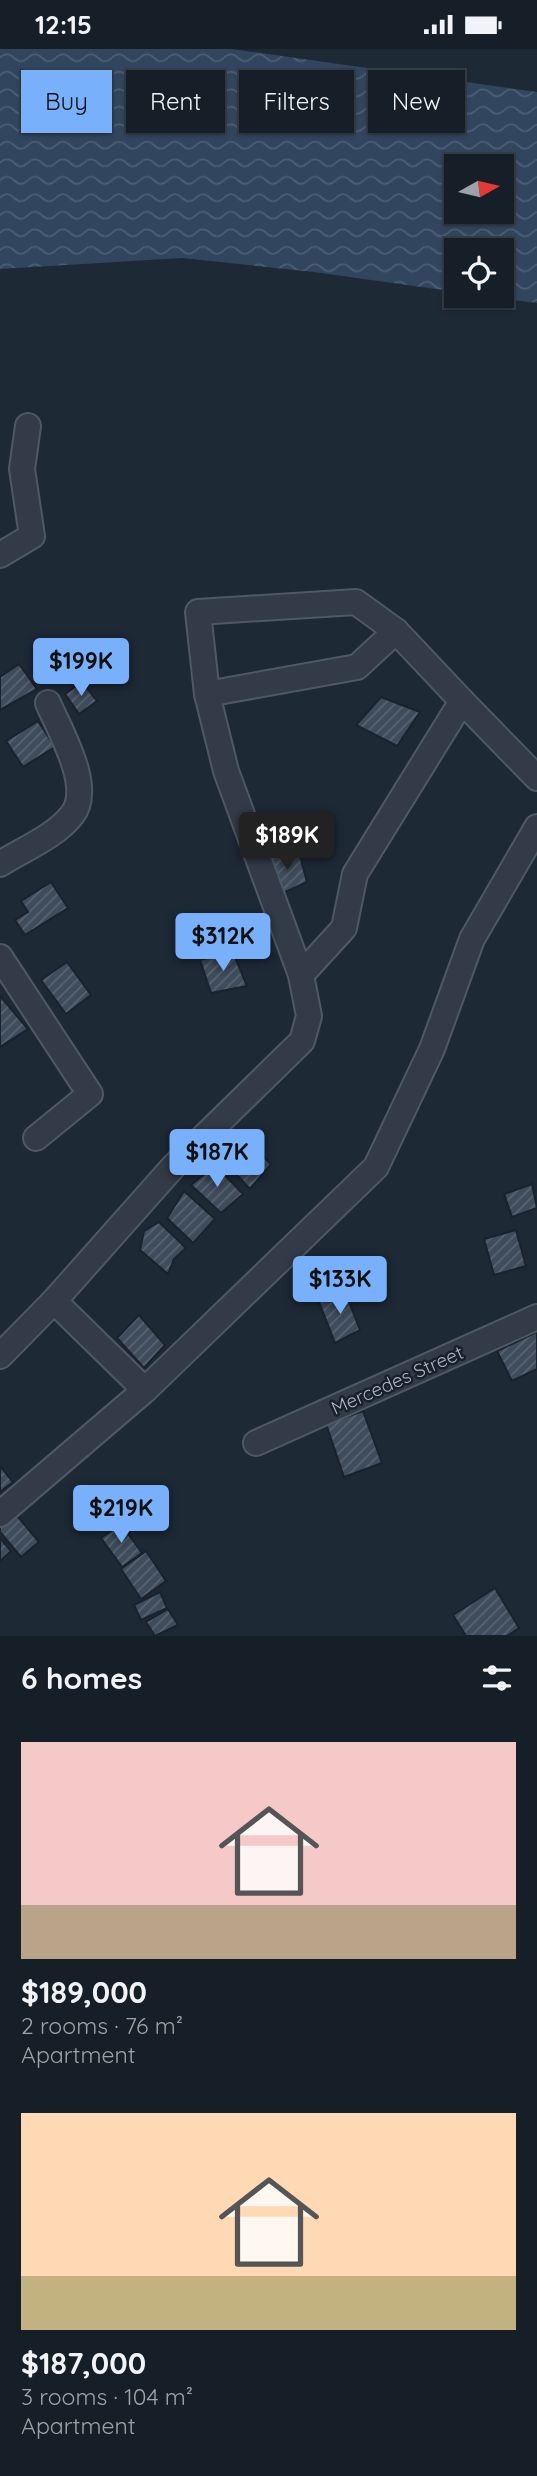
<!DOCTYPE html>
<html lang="en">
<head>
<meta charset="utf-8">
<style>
	:root { --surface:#161f28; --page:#232c34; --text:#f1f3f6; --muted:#9ea2a8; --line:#353d45; --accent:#79b0fb }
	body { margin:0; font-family:Quicksand,sans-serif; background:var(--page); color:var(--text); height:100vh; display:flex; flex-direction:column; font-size:26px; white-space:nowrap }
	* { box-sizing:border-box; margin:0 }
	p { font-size:23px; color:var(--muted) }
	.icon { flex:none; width:38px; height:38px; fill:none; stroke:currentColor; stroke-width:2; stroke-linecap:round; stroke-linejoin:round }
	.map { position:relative; height:1587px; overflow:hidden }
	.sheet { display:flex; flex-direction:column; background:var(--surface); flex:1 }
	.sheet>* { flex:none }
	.top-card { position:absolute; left:21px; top:21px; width:495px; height:63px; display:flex; gap:14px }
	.needle { width:46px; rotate:82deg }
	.fabs { position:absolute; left:444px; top:105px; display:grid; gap:14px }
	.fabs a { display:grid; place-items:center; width:70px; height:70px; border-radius:0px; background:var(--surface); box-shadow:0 2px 5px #0004,0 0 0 2px var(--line); font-size:35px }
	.price { position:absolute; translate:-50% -60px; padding:0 16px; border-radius:7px; background:var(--accent); color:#111; font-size:23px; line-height:46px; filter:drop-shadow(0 2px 4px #0008) }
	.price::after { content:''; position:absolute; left:50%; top:42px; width:21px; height:16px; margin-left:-10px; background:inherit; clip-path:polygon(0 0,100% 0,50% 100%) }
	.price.current { background:#222; color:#fff }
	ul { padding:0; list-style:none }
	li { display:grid; align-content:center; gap:14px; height:371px; padding:0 21px }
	li span { display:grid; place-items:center; height:217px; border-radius:0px; color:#555 }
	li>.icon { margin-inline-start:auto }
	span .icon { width:126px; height:126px; fill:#fffc; stroke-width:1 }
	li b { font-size:30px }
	h2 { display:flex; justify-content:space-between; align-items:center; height:84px; padding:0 21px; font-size:30px }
	.chip { padding:0 24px; border-radius:0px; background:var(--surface); box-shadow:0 2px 5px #0004,0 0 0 2px var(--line); font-size:24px; line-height:63px }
	.chip.current { background:var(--accent); color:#111 }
	.status { display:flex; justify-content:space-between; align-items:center; height:49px; padding:0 35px; background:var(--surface); direction:ltr }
	.status svg { height:19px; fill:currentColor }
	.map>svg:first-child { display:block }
	.water { fill:url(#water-waves); fill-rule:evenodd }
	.building { fill:url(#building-hatch); stroke:#19222d; stroke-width:2 }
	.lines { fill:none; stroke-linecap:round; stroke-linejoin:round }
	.street-casing { stroke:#4f5965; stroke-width:28 }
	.street { stroke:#323b47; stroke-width:24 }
	.labels { text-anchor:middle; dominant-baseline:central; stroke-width:5; stroke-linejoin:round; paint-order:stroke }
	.street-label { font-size:19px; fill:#abb6c4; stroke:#17202b }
</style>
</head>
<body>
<div class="status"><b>12:15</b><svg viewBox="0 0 49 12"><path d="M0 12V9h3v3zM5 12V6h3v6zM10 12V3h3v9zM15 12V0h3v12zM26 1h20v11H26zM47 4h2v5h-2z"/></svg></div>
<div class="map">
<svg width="537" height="1587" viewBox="0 0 537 1587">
	<defs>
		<pattern id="water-waves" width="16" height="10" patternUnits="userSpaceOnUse" patternTransform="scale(1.75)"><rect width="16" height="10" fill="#31455e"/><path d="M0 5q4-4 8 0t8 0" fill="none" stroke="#4c5e73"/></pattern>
		<pattern id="building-hatch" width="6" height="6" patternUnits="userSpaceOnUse" patternTransform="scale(1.75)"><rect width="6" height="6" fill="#3f4c5b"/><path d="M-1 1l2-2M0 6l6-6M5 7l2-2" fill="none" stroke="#586471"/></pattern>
	</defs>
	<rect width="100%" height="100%" fill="#1e2936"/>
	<path class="water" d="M0 0H232L537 43V254L483 247H502V201H457V243L314 223 182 209 0 220ZM457 117H502V163H457Z"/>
	<g class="building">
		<path d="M19 615 37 640 0 661V628Z"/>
		<path d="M82 633 97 652 79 665 65 645Z"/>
		<path d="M381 648 420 663 397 697 356 676Z"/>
		<path d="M38 672 55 698 23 718 6 692Z"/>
		<path d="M299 803 307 833 279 846 267 809Z"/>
		<path d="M51 833 68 859 25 886 15 871 28 863 21 852Z"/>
		<path d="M233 903 247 937 211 944 200 911Z"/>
		<path d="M67 913 91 946 66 965 41 931Z"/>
		<path d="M0 947 28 980 0 998Z"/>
		<path d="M244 1089 271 1115 250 1140 220 1108Z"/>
		<path d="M215 1116 243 1145 221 1164 191 1136Z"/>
		<path d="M532 1135 537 1159 512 1168 504 1145Z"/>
		<path d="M184 1142 215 1170 193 1194 167 1169Z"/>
		<path d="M159 1173 186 1199 174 1210 168 1225 140 1201 144 1182Z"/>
		<path d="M516 1181 526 1217 494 1226 484 1190Z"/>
		<path d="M344 1240 360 1281 335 1294 319 1253Z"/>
		<path d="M139 1266 165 1296 144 1319 117 1289Z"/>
		<path d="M537 1283V1320L512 1332 497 1302Z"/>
		<path d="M363 1362 382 1414 344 1428 326 1375Z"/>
		<path d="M0 1417 13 1433 0 1443Z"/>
		<path d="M13 1462 39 1493 21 1508 0 1483V1473Z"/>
		<path d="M121 1475 142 1504 122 1518 101 1489Z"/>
		<path d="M0 1489 11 1502 0 1512Z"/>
		<path d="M146 1502 166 1532 141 1550 121 1520Z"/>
		<path d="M495 1539 519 1579 507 1587H466L453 1566Z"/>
		<path d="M160 1543 167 1559 141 1571 134 1556Z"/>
		<path d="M168 1560 178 1576 155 1587 146 1573Z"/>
	</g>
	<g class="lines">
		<defs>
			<g id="street">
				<path d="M0 506 32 487 22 420 28 377"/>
				<path d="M207 645 357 618 396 582"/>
				<path d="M0 815C22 801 56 787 72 766 94 739 60 682 48 654"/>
				<path d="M0 908 90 1045 36 1089"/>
				<path d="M301 926 344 879 355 825 462 652 537 729"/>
				<path d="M54 1252 145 1341"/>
				<path d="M0 1307 54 1252 173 1118 302 992 309 967 301 926 226 722 207 645 198 563 356 553 396 582 462 652"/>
				<path d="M256 1394 537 1268"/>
				<path d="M0 1465 145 1341 376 1118 432 1000 472 890 537 778"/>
			</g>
		</defs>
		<use href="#street" class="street-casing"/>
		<use href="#street" class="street"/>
	</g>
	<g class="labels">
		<g class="street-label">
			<text transform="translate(397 1331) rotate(-24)">Mercedes Street</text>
		</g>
	</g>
</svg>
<div class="fabs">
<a><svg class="needle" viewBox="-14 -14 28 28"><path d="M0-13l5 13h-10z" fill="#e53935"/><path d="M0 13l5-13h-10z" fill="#9ea2a8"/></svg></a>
<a><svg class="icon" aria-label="locate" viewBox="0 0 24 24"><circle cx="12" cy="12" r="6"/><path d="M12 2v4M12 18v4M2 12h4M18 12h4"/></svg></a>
</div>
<b class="price" style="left:81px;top:649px">$199K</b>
<b class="price current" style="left:287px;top:823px">$189K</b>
<b class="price" style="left:223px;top:924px">$312K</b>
<b class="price" style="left:217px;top:1140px">$187K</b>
<b class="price" style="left:340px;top:1267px">$133K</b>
<b class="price" style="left:121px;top:1496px">$219K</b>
<div class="top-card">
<a class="chip current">Buy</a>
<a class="chip">Rent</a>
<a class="chip">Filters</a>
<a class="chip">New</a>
</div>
</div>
<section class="sheet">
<h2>6 homes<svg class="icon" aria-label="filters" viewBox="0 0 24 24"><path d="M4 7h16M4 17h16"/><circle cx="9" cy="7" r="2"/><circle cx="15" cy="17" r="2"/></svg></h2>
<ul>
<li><span style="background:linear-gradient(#f6c9c9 75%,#b9a48a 0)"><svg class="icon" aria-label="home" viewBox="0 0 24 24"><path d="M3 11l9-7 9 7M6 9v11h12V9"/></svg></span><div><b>$189,000</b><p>2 rooms · 76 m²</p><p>Apartment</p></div></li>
<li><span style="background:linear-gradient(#ffd9b3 75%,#c2b280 0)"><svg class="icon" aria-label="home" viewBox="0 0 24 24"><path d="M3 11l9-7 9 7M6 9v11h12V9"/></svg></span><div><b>$187,000</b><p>3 rooms · 104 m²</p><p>Apartment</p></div></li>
</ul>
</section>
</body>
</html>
